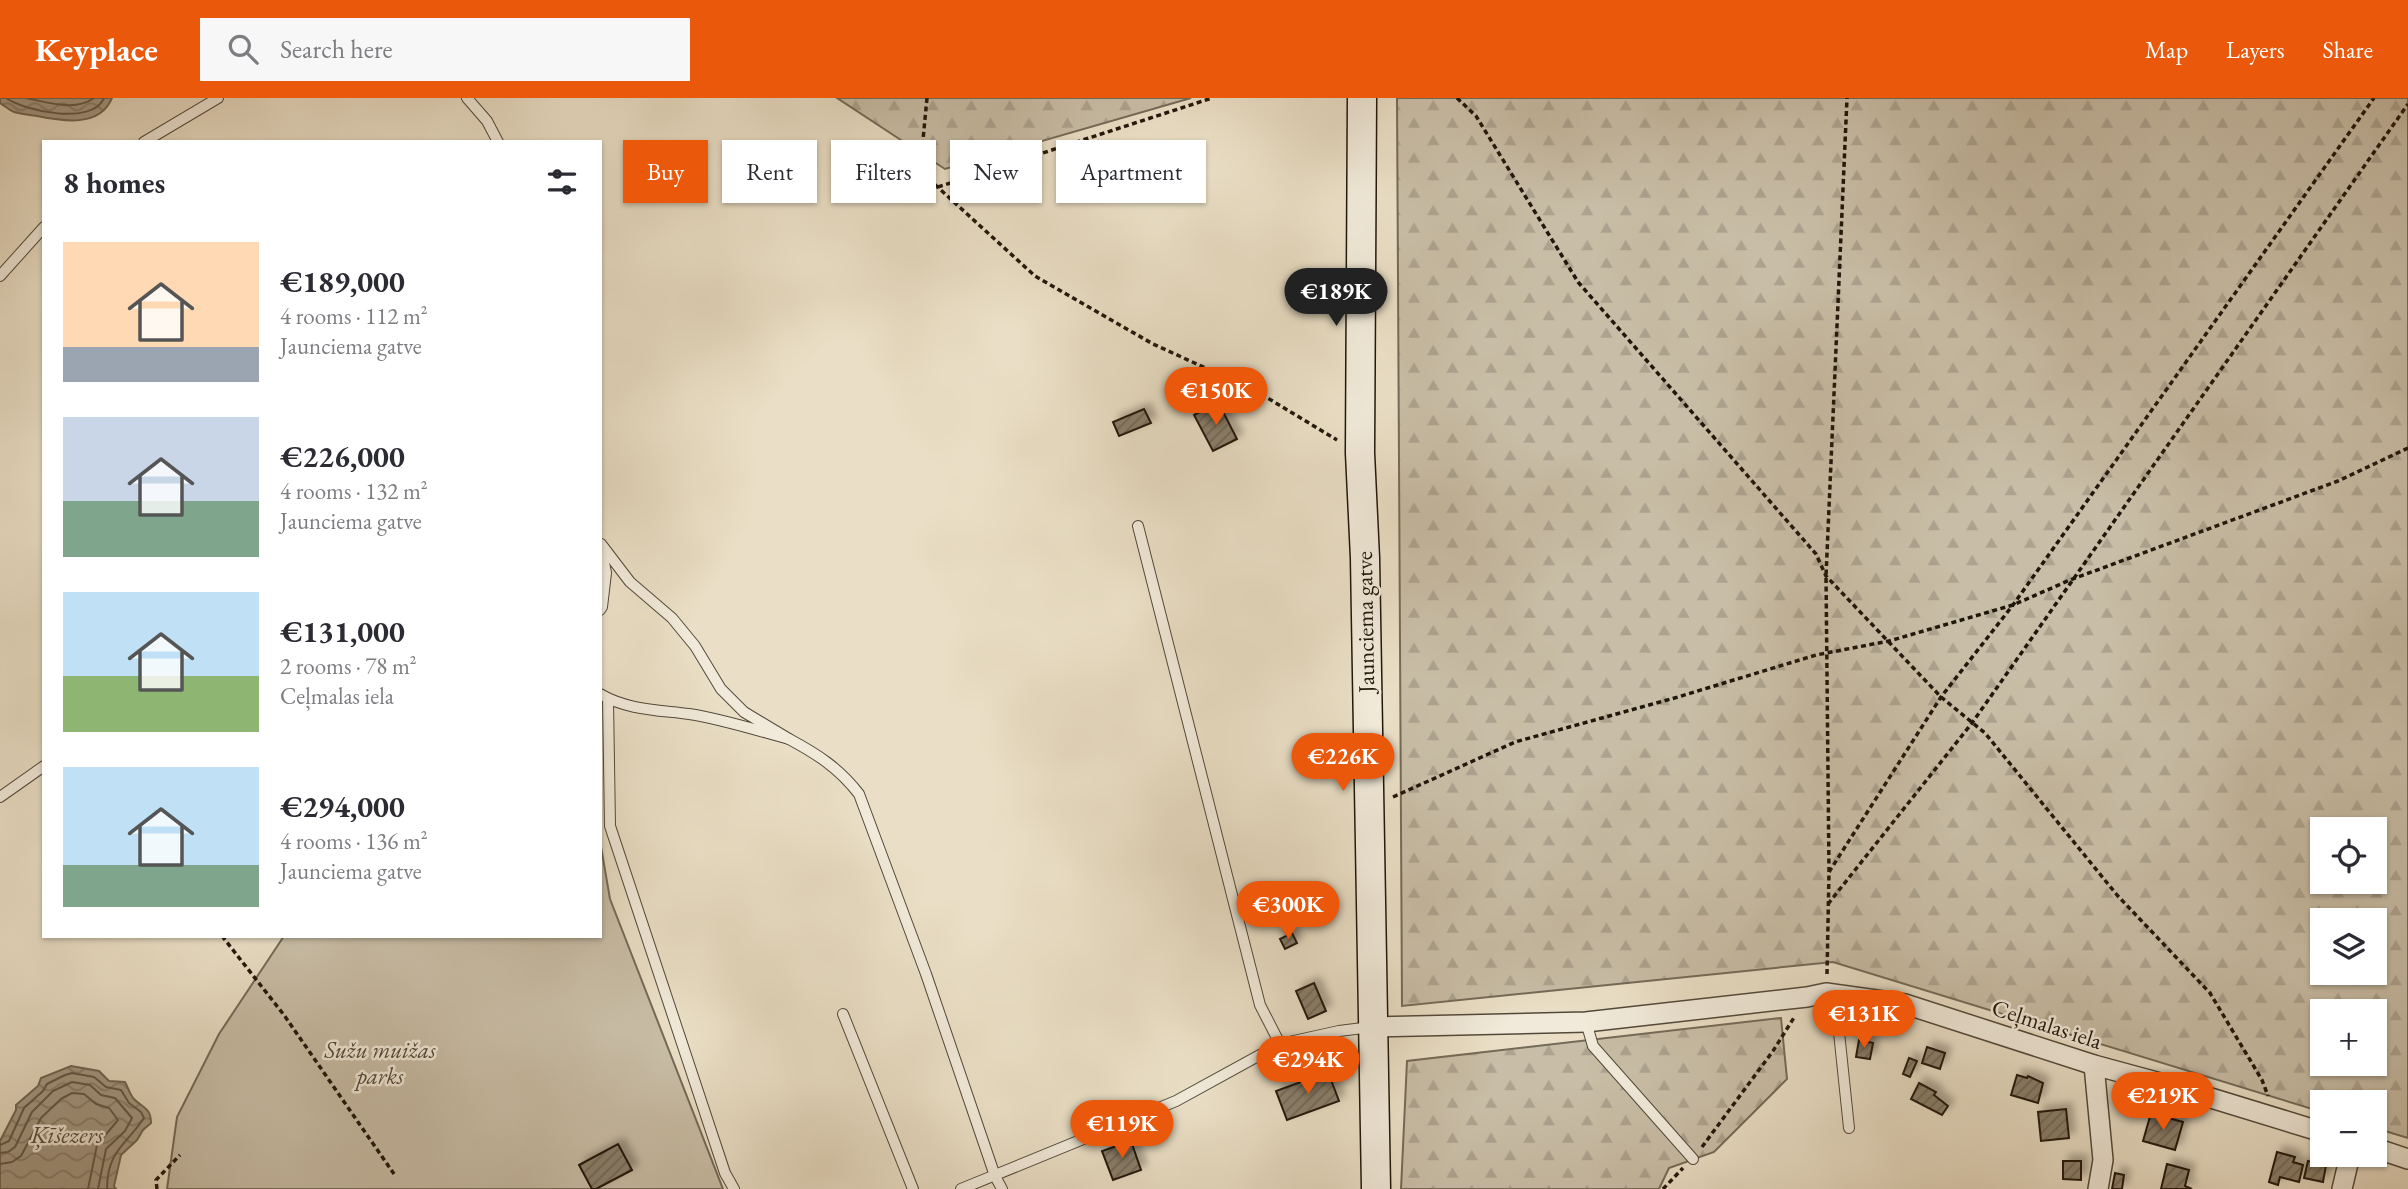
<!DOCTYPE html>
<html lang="en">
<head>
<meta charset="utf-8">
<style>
	:root { --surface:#fff; --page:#f7f7f7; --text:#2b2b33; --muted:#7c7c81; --accent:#ea580c }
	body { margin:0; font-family:"EB Garamond",serif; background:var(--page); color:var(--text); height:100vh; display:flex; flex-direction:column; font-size:26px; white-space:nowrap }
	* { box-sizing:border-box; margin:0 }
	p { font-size:23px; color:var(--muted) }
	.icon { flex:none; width:38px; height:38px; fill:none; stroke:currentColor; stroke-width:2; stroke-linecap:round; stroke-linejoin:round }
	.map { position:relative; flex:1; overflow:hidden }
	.side { position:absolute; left:42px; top:42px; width:560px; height:798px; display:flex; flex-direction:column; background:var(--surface); border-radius:0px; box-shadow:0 2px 5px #0004 }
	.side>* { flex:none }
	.guide { position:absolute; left:623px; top:42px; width:665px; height:63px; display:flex; gap:14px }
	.tools { position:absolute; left:2310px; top:719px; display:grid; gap:14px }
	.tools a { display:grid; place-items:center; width:77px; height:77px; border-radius:0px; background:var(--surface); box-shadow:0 2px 5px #0004; font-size:35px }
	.price { position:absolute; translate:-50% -60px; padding:0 16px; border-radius:24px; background:var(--accent); color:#fff; font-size:23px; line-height:46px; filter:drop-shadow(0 2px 4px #0008) }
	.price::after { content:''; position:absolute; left:50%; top:42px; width:21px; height:16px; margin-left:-10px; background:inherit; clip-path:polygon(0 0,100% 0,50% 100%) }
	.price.on { background:#222; color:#fff }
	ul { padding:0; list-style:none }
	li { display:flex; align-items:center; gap:21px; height:175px; padding:0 21px }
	li span { display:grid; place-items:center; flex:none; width:196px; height:140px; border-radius:0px; color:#555 }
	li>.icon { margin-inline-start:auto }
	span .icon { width:84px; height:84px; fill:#fffc; stroke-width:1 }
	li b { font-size:30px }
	h2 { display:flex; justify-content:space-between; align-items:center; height:84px; padding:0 21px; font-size:30px }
	.pill { padding:0 24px; border-radius:0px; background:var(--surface); box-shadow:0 2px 5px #0004; font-size:24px; line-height:63px }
	.pill.on { background:var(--accent); color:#fff }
	header { display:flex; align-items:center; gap:42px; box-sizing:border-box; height:98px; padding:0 35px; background:var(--accent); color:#fff }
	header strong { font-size:33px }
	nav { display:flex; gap:38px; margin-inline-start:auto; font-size:24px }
	.search { width:490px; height:63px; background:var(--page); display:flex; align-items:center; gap:18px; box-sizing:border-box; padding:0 24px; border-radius:0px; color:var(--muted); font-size:26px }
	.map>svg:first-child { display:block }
	.forest { fill:url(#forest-firs); stroke:#746a58; stroke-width:2; fill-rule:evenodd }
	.green { fill:#c8bda6; stroke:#746a58; stroke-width:2 }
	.water { fill:url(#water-waves); stroke:#706655; stroke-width:2 }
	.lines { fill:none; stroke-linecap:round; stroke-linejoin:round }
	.shore { stroke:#625948; stroke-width:2 }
	.building { fill:url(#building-hatch); stroke:#20170b; stroke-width:2; filter:url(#shadow) }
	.lane-casing { stroke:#52493a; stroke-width:12 }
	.street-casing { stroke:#52493a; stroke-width:22 }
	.secondary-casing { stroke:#20170b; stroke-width:31 }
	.path { stroke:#20170b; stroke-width:3.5; stroke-dasharray:5 3.5; stroke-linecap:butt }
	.lane { stroke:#f1eada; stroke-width:10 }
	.street { stroke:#f1eada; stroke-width:19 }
	.secondary { stroke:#f1eada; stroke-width:28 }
	.labels { text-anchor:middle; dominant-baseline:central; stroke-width:5; stroke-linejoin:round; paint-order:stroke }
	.street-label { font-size:23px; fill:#20170b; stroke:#f1eada }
	.park-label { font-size:23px; font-style:italic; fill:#52493a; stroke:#f1eada }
	.water-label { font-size:24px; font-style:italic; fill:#554c3c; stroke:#f1eada }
</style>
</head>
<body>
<header>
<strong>Keyplace</strong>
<div class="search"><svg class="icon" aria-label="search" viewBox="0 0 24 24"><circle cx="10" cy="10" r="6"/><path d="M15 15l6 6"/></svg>Search here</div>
<nav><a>Map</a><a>Layers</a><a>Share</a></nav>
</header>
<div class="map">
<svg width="2408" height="1091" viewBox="0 0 2408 1091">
	<defs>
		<pattern id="forest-firs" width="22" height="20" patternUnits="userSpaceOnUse" patternTransform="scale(1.75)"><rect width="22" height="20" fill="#c8bda6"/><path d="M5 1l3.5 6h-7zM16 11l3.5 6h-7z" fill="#aca28e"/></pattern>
		<pattern id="water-waves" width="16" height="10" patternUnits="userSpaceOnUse" patternTransform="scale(1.75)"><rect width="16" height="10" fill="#a59b86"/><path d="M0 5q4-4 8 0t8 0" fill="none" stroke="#867d6c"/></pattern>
		<pattern id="building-hatch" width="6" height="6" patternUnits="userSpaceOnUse" patternTransform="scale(1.75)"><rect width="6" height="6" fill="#897f6c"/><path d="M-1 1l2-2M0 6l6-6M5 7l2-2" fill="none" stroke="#706757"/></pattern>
		<filter id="shadow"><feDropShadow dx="6" dy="-6" stdDeviation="3.5" flood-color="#0004"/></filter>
	</defs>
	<rect width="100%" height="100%" fill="#eadfc6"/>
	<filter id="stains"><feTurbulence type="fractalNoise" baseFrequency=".00286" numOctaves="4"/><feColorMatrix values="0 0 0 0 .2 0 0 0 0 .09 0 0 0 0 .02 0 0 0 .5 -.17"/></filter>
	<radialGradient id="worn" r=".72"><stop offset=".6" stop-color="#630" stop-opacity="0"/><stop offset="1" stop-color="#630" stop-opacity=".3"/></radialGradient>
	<g class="forest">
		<path d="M837 0H1191L945 71Z"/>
		<path d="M1397 0H2408V1040L2375 1030V1004H2322V1014L1833 864 1402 908ZM2322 732H2375V784H2322ZM2375 822V875H2322V822ZM2322 914H2375V966H2322Z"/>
		<path d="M1781 920 1787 981 1714 1054 1669 1070 1659 1091H1401L1407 963Z"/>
	</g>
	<path class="green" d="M600 743 610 801 723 1091H167L177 1019 219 936 284 838H600Z"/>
	<g class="water">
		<path d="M0 0H112C100 30 62 23 37 18 30 17 21 16 14 14 9 12 5 8 0 5Z"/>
		<path d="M71 968 99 973 109 983 125 984C128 989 130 997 134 1001 143 1010 151 1010 151 1025L143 1032 137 1042 121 1057 114 1088 116 1091H0V1043L16 1012V1007L38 988 41 980Z"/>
	</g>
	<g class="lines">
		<g class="shore">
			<path d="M6 0C25 13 92 28 104 0"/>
			<path d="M26 0C47 4 75 14 94 0"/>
			<path d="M0 1047 9 1043 24 1010 43 993 47 986 65 977 72 975 94 979 106 989 121 992 129 1005 141 1014 144 1020C126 1047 107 1053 107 1091"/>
			<path d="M0 1055 8 1054 15 1049 32 1014 53 993 72 984 90 987 101 997 115 1000 132 1020 125 1033 106 1051 98 1091"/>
			<path d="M0 1066 12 1064 21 1058 41 1020 61 1001 72 995 84 996 96 1006 109 1010 118 1022 97 1047 88 1091"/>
		</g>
	</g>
	<g class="building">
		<path d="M1218 304 1237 341 1213 353 1194 317Z"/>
		<path d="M1144 311 1151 325 1119 338 1113 324Z"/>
		<path d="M1292 835 1297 845 1285 851 1280 841Z"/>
		<path d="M1314 885 1326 913 1308 921 1296 893Z"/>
		<path d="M1859 942 1873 945 1870 961 1856 959Z"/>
		<path d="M1927 949 1945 955 1940 971 1922 965Z"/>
		<path d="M1909 960 1917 963 1910 979 1903 976Z"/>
		<path d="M1328 974 1339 1003 1287 1022 1276 993Z"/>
		<path d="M2017 977 2027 980 2028 978 2043 985 2038 1005 2011 997Z"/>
		<path d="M1919 985 1936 994 1934 997 1948 1008 1942 1017 1911 1001Z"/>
		<path d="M2066 1011 2069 1040 2041 1043 2038 1014Z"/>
		<path d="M2151 1015 2183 1024 2175 1052 2143 1043Z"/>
		<path d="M1131 1043 1141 1072 1113 1082 1102 1053Z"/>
		<path d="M618 1046 632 1072 596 1091H592L579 1067Z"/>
		<path d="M2277 1054 2295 1059 2293 1064 2303 1067 2299 1084 2280 1079 2278 1087 2269 1084Z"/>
		<path d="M2063 1063H2081V1082L2063 1081Z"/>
		<path d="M2308 1063 2326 1067 2323 1084 2304 1080Z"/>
		<path d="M2167 1066 2189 1072 2185 1088 2192 1091H2161Z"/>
		<path d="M2115 1075 2124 1077 2122 1091H2112Z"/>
	</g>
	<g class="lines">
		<defs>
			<g id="lane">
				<path d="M467 0 487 23 498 44"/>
				<path d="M144 44 218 0"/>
				<path d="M0 178 44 129"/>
				<path d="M1138 428 1260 907 1280 946"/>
				<path d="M600 512 602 509 606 475 601 448"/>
				<path d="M600 596C627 612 659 612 689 616 722 621 756 632 789 641L744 614 721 591 695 548 672 520 630 484 601 446"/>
				<path d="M608 601 610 728 725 1075 734 1091"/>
				<path d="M789 641C817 656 839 670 859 696L926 876 995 1078 1002 1091"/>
				<path d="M0 699 44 668"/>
				<path d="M1835 896 1849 1030"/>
				<path d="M843 916 913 1091"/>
				<path d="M1586 924 1593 948 1693 1061"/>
				<path d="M961 1091 1176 1003 1280 946 1339 933 1371 929"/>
			</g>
			<g id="street">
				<path d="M1372 929 1586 924 1807 899 1826 895 1905 906 2094 967 2175 989 2322 1034"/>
				<path d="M2094 967 2103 1062 2098 1091"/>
				<path d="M2375 1050 2408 1061"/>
				<path d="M2342 1091 2350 1057"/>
			</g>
			<path id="secondary" d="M1362 0 1360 355 1365 460 1376 1091"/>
		</defs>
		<use href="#lane" class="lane-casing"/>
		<use href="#street" class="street-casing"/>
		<use href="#secondary" class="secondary-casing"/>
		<g class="path">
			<path d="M927 0 920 73 1035 178 1153 246 1256 293 1337 342"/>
			<path d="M1457 0 1476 18 1578 184 1816 456 1826 478 1941 599 1985 635 2117 797 2210 895 2262 982 2268 998"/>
			<path d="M938 89 1212 0"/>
			<path d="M1393 699 1515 644 1678 599 1816 557 1889 543 2013 507 2070 482 2338 383 2408 350"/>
			<path d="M1829 774 1941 599 2013 507 2374 0"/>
			<path d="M1828 806 1972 625 2408 6"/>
			<path d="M222 838 284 917 394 1076"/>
			<path d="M1827 876 1829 774 1826 478 1847 0"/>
			<path d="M1702 1049 1773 953 1795 918"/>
			<path d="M157 1091 156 1082 180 1057"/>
			<path d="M1663 1091 1683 1070"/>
		</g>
		<use href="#lane" class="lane"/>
		<use href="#street" class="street"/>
		<use href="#secondary" class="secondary"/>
	</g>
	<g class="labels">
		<g class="street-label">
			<text transform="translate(1365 524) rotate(-91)">Jaunciema gatve</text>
			<text transform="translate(2047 926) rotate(18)">Ceļmalas iela</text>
		</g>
		<g class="park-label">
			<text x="380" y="952">Sužu muižas<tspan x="380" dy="26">parks</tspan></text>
		</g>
		<g class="water-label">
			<text x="67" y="1036">Ķīšezers</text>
		</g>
	</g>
	<rect width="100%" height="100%" filter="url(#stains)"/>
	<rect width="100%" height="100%" fill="url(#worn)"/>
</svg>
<div class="tools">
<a><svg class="icon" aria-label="locate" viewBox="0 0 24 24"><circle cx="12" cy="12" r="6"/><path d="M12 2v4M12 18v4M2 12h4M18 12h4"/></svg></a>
<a><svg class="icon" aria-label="layers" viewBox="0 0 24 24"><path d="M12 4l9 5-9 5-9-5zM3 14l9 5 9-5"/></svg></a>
<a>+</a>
<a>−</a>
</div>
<b class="price on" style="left:1336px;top:230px">€189K</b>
<b class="price" style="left:1216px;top:329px">€150K</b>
<b class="price" style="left:1343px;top:695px">€226K</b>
<b class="price" style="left:1288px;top:843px">€300K</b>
<b class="price" style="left:1864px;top:952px">€131K</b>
<b class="price" style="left:1308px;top:998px">€294K</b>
<b class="price" style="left:2163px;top:1034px">€219K</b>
<b class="price" style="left:1122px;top:1062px">€119K</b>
<div class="guide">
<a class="pill on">Buy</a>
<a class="pill">Rent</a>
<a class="pill">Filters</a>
<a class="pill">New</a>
<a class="pill">Apartment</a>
</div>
<section class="side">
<h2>8 homes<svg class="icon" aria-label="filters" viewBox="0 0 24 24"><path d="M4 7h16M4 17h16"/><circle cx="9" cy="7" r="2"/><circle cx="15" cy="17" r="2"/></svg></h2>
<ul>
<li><span style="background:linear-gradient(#ffd9b3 75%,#9aa5b1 0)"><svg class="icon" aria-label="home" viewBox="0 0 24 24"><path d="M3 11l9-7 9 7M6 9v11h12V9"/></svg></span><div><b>€189,000</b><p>4 rooms · 112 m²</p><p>Jaunciema gatve</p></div></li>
<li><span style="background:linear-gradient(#c9d6e8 60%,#7fa58c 0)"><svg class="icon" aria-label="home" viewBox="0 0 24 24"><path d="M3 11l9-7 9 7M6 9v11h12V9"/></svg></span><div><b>€226,000</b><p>4 rooms · 132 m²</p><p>Jaunciema gatve</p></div></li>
<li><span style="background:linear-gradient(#bfe0f5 60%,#8fb573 0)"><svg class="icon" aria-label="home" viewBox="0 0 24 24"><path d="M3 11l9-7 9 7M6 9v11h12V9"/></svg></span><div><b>€131,000</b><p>2 rooms · 78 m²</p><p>Ceļmalas iela</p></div></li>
<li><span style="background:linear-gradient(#bfe0f5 70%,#7fa58c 0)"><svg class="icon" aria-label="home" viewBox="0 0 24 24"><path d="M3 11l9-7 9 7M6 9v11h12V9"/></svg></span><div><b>€294,000</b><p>4 rooms · 136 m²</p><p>Jaunciema gatve</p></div></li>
</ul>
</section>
</div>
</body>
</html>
